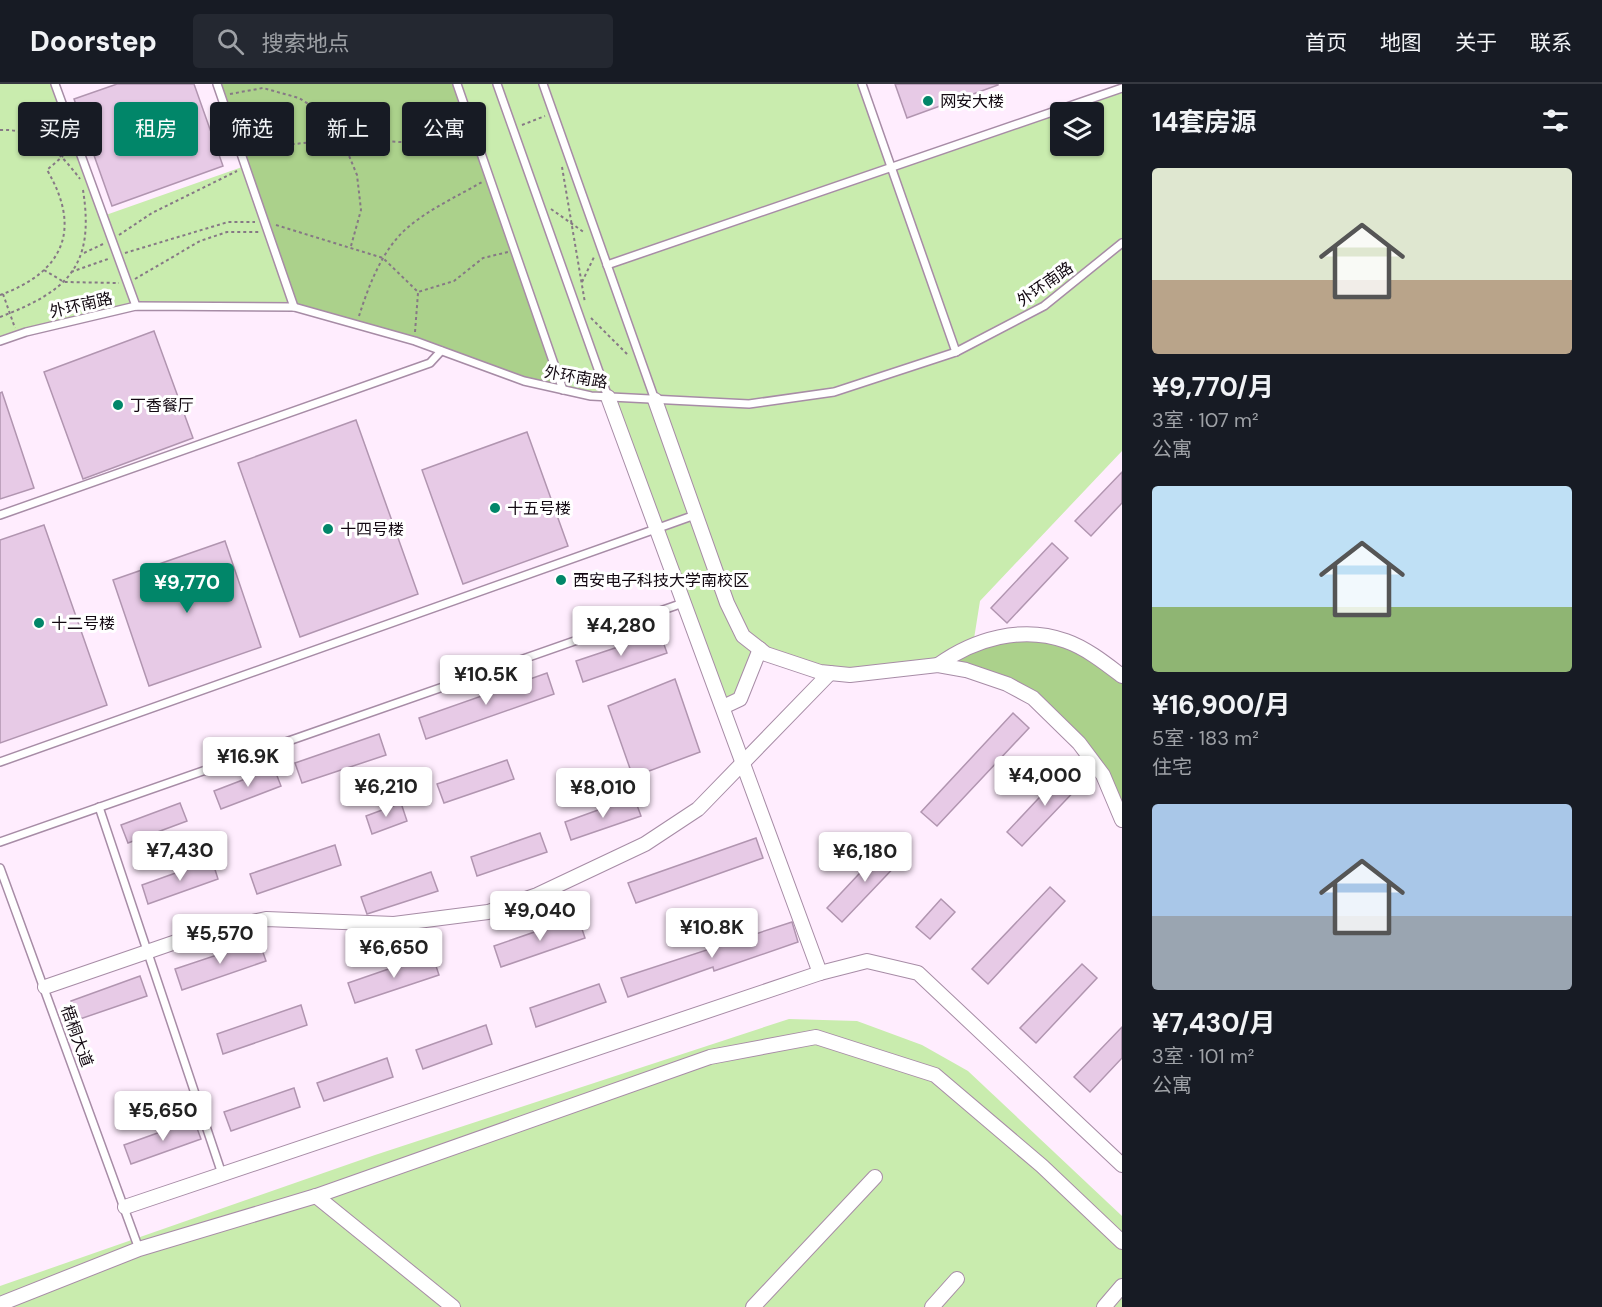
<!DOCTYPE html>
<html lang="zh">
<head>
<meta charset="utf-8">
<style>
	:root { --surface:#171b24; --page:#242831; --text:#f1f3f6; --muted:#9ea1a6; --line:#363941; --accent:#018669 }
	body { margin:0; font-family:"DM Sans","Noto Sans SC",sans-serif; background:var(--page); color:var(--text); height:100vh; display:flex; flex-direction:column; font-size:22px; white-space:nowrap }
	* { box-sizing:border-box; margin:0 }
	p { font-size:20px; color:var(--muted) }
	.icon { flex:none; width:33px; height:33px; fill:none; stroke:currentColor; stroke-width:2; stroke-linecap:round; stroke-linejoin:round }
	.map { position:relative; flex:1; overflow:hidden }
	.panel { display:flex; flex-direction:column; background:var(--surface); width:480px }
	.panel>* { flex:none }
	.hud { position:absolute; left:18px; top:18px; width:570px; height:54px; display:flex; gap:12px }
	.fabs { position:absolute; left:1050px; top:18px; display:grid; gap:12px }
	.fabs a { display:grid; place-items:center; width:54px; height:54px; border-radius:6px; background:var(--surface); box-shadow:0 2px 4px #0004; font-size:30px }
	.price { position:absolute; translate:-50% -51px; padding:0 14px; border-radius:6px; background:#fff; color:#222; font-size:20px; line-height:39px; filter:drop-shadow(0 2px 3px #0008) }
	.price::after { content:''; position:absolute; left:50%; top:36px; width:18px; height:14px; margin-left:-9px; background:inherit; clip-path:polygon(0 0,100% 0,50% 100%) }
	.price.on { background:var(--accent); color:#fff }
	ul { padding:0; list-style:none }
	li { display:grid; align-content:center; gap:12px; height:318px; padding:0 30px }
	li span { display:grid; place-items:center; height:186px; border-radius:6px; color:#555 }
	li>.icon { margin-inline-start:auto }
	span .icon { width:108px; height:108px; fill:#fffc; stroke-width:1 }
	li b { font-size:26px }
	h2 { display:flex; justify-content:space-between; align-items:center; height:72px; padding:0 30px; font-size:26px }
	.pill { padding:0 21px; border-radius:6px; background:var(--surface); box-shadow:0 2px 4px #0004; font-size:21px; line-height:54px }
	.pill.on { background:var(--accent); color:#fff }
	header { display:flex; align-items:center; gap:36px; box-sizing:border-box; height:84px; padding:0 30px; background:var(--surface); border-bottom:2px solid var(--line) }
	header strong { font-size:28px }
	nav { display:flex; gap:33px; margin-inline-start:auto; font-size:21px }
	.search { width:420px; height:54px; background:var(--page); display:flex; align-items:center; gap:15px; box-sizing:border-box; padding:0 21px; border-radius:6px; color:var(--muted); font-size:22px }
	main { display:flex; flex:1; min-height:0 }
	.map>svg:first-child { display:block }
	.green { fill:#c9ecae; fill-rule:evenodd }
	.forest { fill:#abd18b }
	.building { fill:#e7cae6; stroke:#b195b0; stroke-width:1.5 }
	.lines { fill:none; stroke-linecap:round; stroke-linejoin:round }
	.service-casing { stroke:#a78ca6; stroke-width:10 }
	.minor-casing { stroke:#a78ca6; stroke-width:16 }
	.path { stroke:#867885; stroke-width:2; stroke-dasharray:3 3; stroke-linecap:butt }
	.service { stroke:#fff; stroke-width:7 }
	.minor { stroke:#fff; stroke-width:14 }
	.poi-dot { fill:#018669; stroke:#fff; stroke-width:2 }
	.labels { text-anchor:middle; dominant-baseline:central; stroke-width:6; stroke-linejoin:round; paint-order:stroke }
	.poi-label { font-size:16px; fill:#130912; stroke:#fff; text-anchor:start }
	.street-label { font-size:16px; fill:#130912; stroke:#fff }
</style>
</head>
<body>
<header>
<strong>Doorstep</strong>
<div class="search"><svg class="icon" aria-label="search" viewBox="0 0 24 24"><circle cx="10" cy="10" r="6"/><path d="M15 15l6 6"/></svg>搜索地点</div>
<nav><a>首页</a><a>地图</a><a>关于</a><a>联系</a></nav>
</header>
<main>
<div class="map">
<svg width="1122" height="1223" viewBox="0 0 1122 1223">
	<rect width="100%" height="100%" fill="#ffedfe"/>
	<g class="green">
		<path d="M0 0H55L103 132 245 82 294 223 136 222 0 257Z"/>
		<path d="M457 0H862L890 81 1122 4V367L980 517 973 561 938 581 850 591 766 570 746 604 723 623 608 313 563 306ZM1060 28H1094V62H1060Z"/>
		<path d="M789 935 857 937 922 961 968 987 1122 1132V1223H0V1202L375 1071Z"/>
	</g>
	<g class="forest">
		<path d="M217 0H457L563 306 294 223Z"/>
		<path d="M992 555 1066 557 1122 592V736L1079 659 1007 600 938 581Z"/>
	</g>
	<g class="building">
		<path d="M117 0H194L223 82 112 122 74 15Z"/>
		<path d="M895 0H998V1L907 34Z"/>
		<path d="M154 247 193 354 83 395 44 288Z"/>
		<path d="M2 308 34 404 0 415V309Z"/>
		<path d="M356 336 418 510 300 553 238 379Z"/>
		<path d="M527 348 568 462 463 500 422 386Z"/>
		<path d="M1122 388V419L1091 452 1075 437Z"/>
		<path d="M44 441 107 621 0 659V456Z"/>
		<path d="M225 457 261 563 149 602 113 496Z"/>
		<path d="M1052 459 1068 474 1007 539 991 524Z"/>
		<path d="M660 549 667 569 583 598 576 577Z"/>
		<path d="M547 589 554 610 426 655 419 634Z"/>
		<path d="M675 595 700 668 633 693 608 622Z"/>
		<path d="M1013 629 1029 644 937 742 921 728Z"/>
		<path d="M379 650 386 671 302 699 295 679Z"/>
		<path d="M507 676 514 695 444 719 437 700Z"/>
		<path d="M1068 683 1083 698 1022 762 1007 748Z"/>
		<path d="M274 684 281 702 221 725 214 707Z"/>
		<path d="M634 713 641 732 571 756 565 738Z"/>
		<path d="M180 719 187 737 128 759 121 741Z"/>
		<path d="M401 719 407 737 372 750 366 732Z"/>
		<path d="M540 749 547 768 477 792 471 773Z"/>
		<path d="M756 754 763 774 636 819 628 799Z"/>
		<path d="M888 759 903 774 842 838 827 824Z"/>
		<path d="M335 761 341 781 257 810 250 790Z"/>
		<path d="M212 776 218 795 148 820 142 801Z"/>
		<path d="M431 788 438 807 367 830 361 813Z"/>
		<path d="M1050 803 1065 817 988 900 972 885Z"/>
		<path d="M941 815 955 828 930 855 916 843Z"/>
		<path d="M578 833 585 854 501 883 494 862Z"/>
		<path d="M792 838 798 858 714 887 713 883 628 913 621 894Z"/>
		<path d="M259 857 266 877 182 906 175 885Z"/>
		<path d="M432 870 439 891 355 919 348 899Z"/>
		<path d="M1082 880 1097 894 1036 959 1020 944Z"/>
		<path d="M140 892 147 912 77 936 71 917Z"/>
		<path d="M599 900 606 918 536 943 530 924Z"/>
		<path d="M301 921 307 941 223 970 217 950Z"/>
		<path d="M486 941 492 960 423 985 416 966Z"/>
		<path d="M1122 943V974L1090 1008 1074 993Z"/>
		<path d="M387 974 393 993 324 1017 317 999Z"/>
		<path d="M294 1004 300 1023 231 1047 224 1028Z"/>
		<path d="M194 1036 201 1055 131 1080 124 1061Z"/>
	</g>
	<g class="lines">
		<defs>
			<g id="service">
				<path d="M55 0 136 222"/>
				<path d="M217 0 294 223"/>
				<path d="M457 0 563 306"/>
				<path d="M497 0 608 313"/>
				<path d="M543 0 655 316"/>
				<path d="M862 0 956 268"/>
				<path d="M607 181 1122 4"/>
				<path d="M0 257 26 248 136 222 294 223 415 257 524 297 591 312 749 320 834 308 956 268 1044 222 1122 159"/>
				<path d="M0 431 430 279 441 267"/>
				<path d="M0 678 695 431"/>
				<path d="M99 723 222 1090"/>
				<path d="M0 758 683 519"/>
				<path d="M0 784 139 1165"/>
			</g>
			<g id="minor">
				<path d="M608 313 820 889 867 877 918 889 1122 1081"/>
				<path d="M655 316 727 519 743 552 766 570 820 588 850 591 938 581 966 586 1007 600 1033 614 1079 659 1103 691 1122 736"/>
				<path d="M938 581C974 555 1022 541 1066 557 1086 564 1105 579 1122 592"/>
				<path d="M723 623 740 615 760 565"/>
				<path d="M45 903 199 850 266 835 394 840 488 828 537 811 645 760 698 725 830 589"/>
				<path d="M316 1112 453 1223"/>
				<path d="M125 1123 820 889"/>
				<path d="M0 1220 139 1165 316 1112 710 973 816 953 935 991 1042 1082 1122 1158"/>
				<path d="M753 1223 875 1093"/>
				<path d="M932 1223 957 1195"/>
				<path d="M1104 1223 1122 1202"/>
			</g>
		</defs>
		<use href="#service" class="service-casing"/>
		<use href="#minor" class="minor-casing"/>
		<g class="path">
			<path d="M230 10 263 4 299 14 332 35 342 55 247 65"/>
			<path d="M522 41 545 32"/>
			<path d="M60 42 63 72"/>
			<path d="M0 46C35 44 61 69 80 95"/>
			<path d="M562 83 585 219"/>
			<path d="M551 125 585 149"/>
			<path d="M276 141 383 174 418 208 454 197 483 174 508 168"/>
			<path d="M119 151 152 129 237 87"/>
			<path d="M351 162 361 126 357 91 342 55 419 59 463 45"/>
			<path d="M84 169 103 160"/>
			<path d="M125 169 228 138H255"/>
			<path d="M44 186 64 198 119 199"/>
			<path d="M71 188 108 175"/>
			<path d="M135 195 200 157 227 148H259"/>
			<path d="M582 198 595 171"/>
			<path d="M3 210 15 244"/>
			<path d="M0 211C64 188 82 145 47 86L63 72"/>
			<path d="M359 232C369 201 382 166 407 144 429 125 458 112 482 98"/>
			<path d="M0 233C68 207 95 182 83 106"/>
			<path d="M591 234 629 272"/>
			<path d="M415 248 418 209"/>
		</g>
		<use href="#service" class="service"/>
		<use href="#minor" class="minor"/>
	</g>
	<g class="poi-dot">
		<circle cx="928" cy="17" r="6"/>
		<circle cx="118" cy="321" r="6"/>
		<circle cx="495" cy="424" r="6"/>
		<circle cx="328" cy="445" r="6"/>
		<circle cx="561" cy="496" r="6"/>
		<circle cx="39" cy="539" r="6"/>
	</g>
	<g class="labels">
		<g class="poi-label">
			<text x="940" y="17">网安大楼</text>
			<text x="130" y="321">丁香餐厅</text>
			<text x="507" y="424">十五号楼</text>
			<text x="340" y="445">十四号楼</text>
			<text x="573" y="496">西安电子科技大学南校区</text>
			<text x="51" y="539">十二号楼</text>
		</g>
		<g class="street-label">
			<text transform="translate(1045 200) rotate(-35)">外环南路</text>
			<text transform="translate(81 221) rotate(-13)">外环南路</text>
			<text transform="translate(576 293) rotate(10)">外环南路</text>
			<text transform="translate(77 952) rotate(70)">梧桐大道</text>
		</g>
	</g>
</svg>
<div class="fabs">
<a><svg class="icon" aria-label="layers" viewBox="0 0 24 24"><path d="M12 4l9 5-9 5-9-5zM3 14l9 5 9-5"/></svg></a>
</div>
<b class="price on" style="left:187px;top:530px">¥9,770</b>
<b class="price" style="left:621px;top:573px">¥4,280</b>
<b class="price" style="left:486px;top:622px">¥10.5K</b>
<b class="price" style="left:248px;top:704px">¥16.9K</b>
<b class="price" style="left:1045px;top:723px">¥4,000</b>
<b class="price" style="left:386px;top:734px">¥6,210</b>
<b class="price" style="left:603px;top:735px">¥8,010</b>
<b class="price" style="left:180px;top:798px">¥7,430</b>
<b class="price" style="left:865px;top:799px">¥6,180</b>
<b class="price" style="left:540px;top:858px">¥9,040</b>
<b class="price" style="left:712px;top:875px">¥10.8K</b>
<b class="price" style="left:220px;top:881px">¥5,570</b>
<b class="price" style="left:394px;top:895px">¥6,650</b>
<b class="price" style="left:163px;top:1058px">¥5,650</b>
<div class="hud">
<a class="pill">买房</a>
<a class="pill on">租房</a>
<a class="pill">筛选</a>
<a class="pill">新上</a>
<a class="pill">公寓</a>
</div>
</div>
<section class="panel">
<h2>14套房源<svg class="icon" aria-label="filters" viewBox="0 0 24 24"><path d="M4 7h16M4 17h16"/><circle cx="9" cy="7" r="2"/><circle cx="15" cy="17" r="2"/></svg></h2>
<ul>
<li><span style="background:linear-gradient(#dfe7d0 60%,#b9a48a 0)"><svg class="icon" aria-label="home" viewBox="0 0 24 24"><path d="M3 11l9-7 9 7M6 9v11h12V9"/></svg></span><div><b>¥9,770/月</b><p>3室 · 107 m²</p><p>公寓</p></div></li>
<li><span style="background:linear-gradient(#bfe0f5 65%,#8fb573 0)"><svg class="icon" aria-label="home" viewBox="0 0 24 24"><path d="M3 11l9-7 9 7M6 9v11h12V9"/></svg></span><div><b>¥16,900/月</b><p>5室 · 183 m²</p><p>住宅</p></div></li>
<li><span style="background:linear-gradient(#a9c7e8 60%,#9aa5b1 0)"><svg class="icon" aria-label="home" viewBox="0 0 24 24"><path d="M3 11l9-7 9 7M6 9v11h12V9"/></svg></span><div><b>¥7,430/月</b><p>3室 · 101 m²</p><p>公寓</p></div></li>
</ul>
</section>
</main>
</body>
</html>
